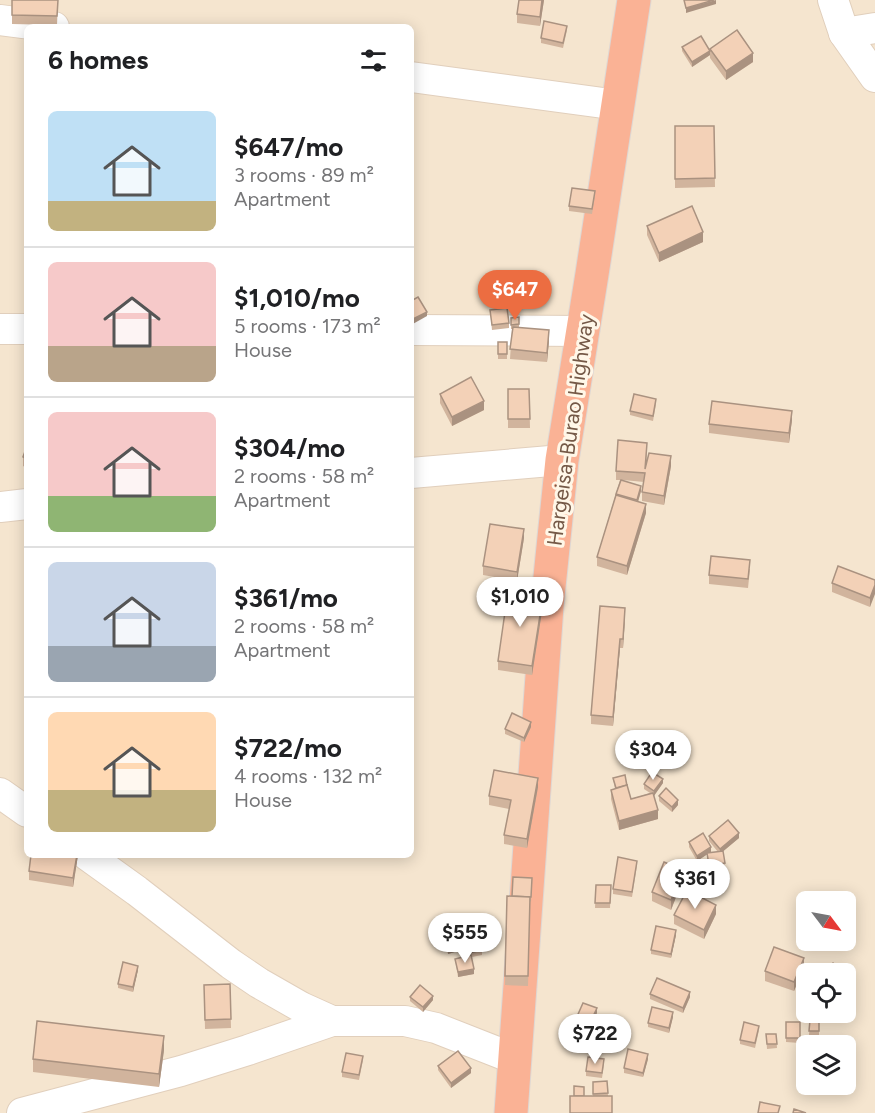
<!DOCTYPE html>
<html lang="en">
<head>
<meta charset="utf-8">
<style>
	:root { --surface:#fff; --page:#f2f2f2; --text:#202124; --muted:#757577; --line:#e0e0e0; --accent:#ec6d41 }
	body { margin:0; font-family:Figtree,sans-serif; background:var(--page); color:var(--text); height:100vh; display:flex; flex-direction:column; font-size:22px; white-space:nowrap }
	* { box-sizing:border-box; margin:0 }
	p { font-size:20px; color:var(--muted) }
	.icon { flex:none; width:33px; height:33px; fill:none; stroke:currentColor; stroke-width:2; stroke-linecap:round; stroke-linejoin:round }
	.map { position:relative; flex:1; overflow:hidden }
	.sheet { position:absolute; left:24px; top:24px; width:390px; height:834px; display:flex; flex-direction:column; background:var(--surface); border-radius:9px; box-shadow:0 3px 15px #0003 }
	.sheet>* { flex:none }
	.needle { width:39px; rotate:122deg }
	.buttons { position:absolute; left:796px; top:891px; display:grid; gap:12px }
	.buttons a { display:grid; place-items:center; width:60px; height:60px; border-radius:9px; background:var(--surface); box-shadow:0 3px 15px #0003; font-size:30px }
	.price { position:absolute; translate:-50% -51px; padding:0 14px; border-radius:21px; background:#fff; color:#222; font-size:20px; line-height:39px; filter:drop-shadow(0 2px 3px #0008) }
	.price::after { content:''; position:absolute; left:50%; top:36px; width:18px; height:14px; margin-left:-9px; background:inherit; clip-path:polygon(0 0,100% 0,50% 100%) }
	.price.active { background:var(--accent); color:#fff }
	ul { padding:0; list-style:none }
	li { display:flex; align-items:center; gap:18px; height:150px; padding:0 24px }
	li+li { border-top:2px solid var(--line) }
	li span { display:grid; place-items:center; flex:none; width:168px; height:120px; border-radius:9px; color:#555 }
	li>.icon { margin-inline-start:auto }
	span .icon { width:72px; height:72px; fill:#fffc; stroke-width:1 }
	li b { font-size:26px }
	h2 { display:flex; justify-content:space-between; align-items:center; height:72px; padding:0 24px; font-size:26px }
	.map>svg:first-child { display:block }
	.residential { fill:#f5e5cf; fill-rule:evenodd }
	.lines { fill:none; stroke-linecap:round; stroke-linejoin:round }
	.minor-casing { stroke:#e1cfbc; stroke-width:32 }
	.highway-casing { stroke:#ded7d3; stroke-width:35 }
	.minor { stroke:#fff; stroke-width:30 }
	.highway { stroke:#fab295; stroke-width:33 }
	.wall { fill:#d1b49d }
	.shaded-wall { fill:#aa9280 }
	.building { fill:#f3d1b7; stroke:#aa9280; stroke-width:1.5 }
	.labels { text-anchor:middle; dominant-baseline:central; stroke-width:6; stroke-linejoin:round; paint-order:stroke }
	.street-label { font-size:21px; fill:#755947; stroke:#fff7e8 }
</style>
</head>
<body>
<div class="map">
<svg width="875" height="1113" viewBox="0 0 875 1113">
	<rect width="100%" height="100%" fill="#fdf3e1"/>
	<path class="residential" d="M0 0H875V1113H0ZM27 27H411V855H27ZM807 902H846V940H807ZM807 974H846V1012H807ZM807 1046H846V1084H807Z"/>
	<g class="lines">
		<defs>
			<g id="minor">
				<path d="M833 0 844 33 875 77"/>
				<path d="M0 20 54 27"/>
				<path d="M844 33 875 28"/>
				<path d="M411 77 618 105"/>
				<path d="M0 329H27"/>
				<path d="M411 330 583 331"/>
				<path d="M411 473 562 460"/>
				<path d="M0 507 27 504"/>
				<path d="M0 793 27 812"/>
				<path d="M87 855 137 891 231 964 259 983 301 1007 332 1021"/>
				<path d="M22 1113 181 1071 248 1050 332 1021H405L436 1028 515 1059"/>
			</g>
			<path id="highway" d="M511 1113 547 606 562 460 592 274 634 0"/>
		</defs>
		<use href="#minor" class="minor-casing"/>
		<use href="#highway" class="highway-casing"/>
		<use href="#minor" class="minor"/>
		<use href="#highway" class="highway"/>
	</g>
	<g class="wall">
		<path d="M12 0H58L57 25 12 24Z"/>
		<path d="M519 0H544L540 26 517 23V14Z"/>
		<path d="M567 30 563 48 541 43V38Z"/>
		<path d="M682 47 710 51V49L753 62 726 80 710 58V55L692 67 682 51Z"/>
		<path d="M675 126H714L715 187 675 188Z"/>
		<path d="M595 196 592 214 569 211V206Z"/>
		<path d="M647 226 703 242 659 262 647 235Z"/>
		<path d="M490 310 509 323V328L492 330Z"/>
		<path d="M519 317V327L549 340 547 362 510 359 512 329H511V318Z"/>
		<rect x="498" y="342" width="9" height="17"/>
		<path d="M508 389H529L530 428H508Z"/>
		<path d="M440 394 484 410 452 426 440 403Z"/>
		<path d="M656 404 653 421 630 415V411Z"/>
		<path d="M792 420 789 443 709 433V424Z"/>
		<path d="M27 446V468L23 466V457Z"/>
		<path d="M647 452 646 464 671 466 664 505 642 501V492L644 482 623 480 641 491 638 502 646 513 627 575 597 566V557L620 480H616V471Z"/>
		<path d="M524 538 517 581 483 575V566Z"/>
		<path d="M750 569 748 588 709 584V575Z"/>
		<path d="M875 580 870 607 832 592V583Z"/>
		<path d="M543 605 532 675 498 670V661Z"/>
		<path d="M625 617 623 648H620L613 726 591 724V715Z"/>
		<path d="M531 727 524 742 505 734V729Z"/>
		<path d="M613 778 631 799 650 793 644 789V784L663 783 654 795 658 819 619 830 611 799V790L615 789Z"/>
		<path d="M538 787 527 848 504 844V835L509 809 489 805V796Z"/>
		<path d="M659 796 678 805 672 812 659 801Z"/>
		<path d="M709 836 739 838 723 851 725 868 709 870 707 854 697 861 689 847V842L711 852 710 853 718 852 709 841Z"/>
		<path d="M78 855 73 887 29 880V871Z"/>
		<path d="M637 865 632 897 613 894V889Z"/>
		<path d="M532 878 531 902 530 901 528 986 505 985 507 896H512Z"/>
		<path d="M683 879 671 910 652 901V892Z"/>
		<path d="M596 885H611L610 908H595Z"/>
		<path d="M716 914 704 939 674 924V915Z"/>
		<path d="M444 935 458 951 448 954 444 940Z"/>
		<path d="M676 935 671 958 651 954V950Z"/>
		<path d="M467 936 482 950V955L472 957 474 974 458 977 455 959 469 956Z"/>
		<path d="M804 967 794 991 765 981V971Z"/>
		<path d="M138 970 133 992 118 988V984Z"/>
		<path d="M230 984 231 1028 205 1029 204 985Z"/>
		<path d="M650 994 690 997 683 1013 650 999Z"/>
		<path d="M410 997 433 1000 423 1012 410 1001Z"/>
		<path d="M597 1013 588 1031 575 1025V1021Z"/>
		<path d="M673 1017 669 1033 648 1027V1023Z"/>
		<path d="M810 1020 819 1021V1035H809Z"/>
		<path d="M786 1022H800V1043L786 1042Z"/>
		<path d="M759 1030 755 1048 740 1044V1040Z"/>
		<path d="M766 1034H776L777 1048 767 1049Z"/>
		<path d="M596 1039 595 1050 579 1047V1043Z"/>
		<path d="M164 1050 159 1087 33 1072V1059Z"/>
		<path d="M648 1059 643 1077 624 1073V1068Z"/>
		<path d="M363 1060 359 1080 342 1077V1072Z"/>
		<path d="M604 1064 602 1078 586 1076V1071Z"/>
		<path d="M438 1066 471 1073 451 1088 438 1070Z"/>
		<path d="M607 1081 608 1096H584H593V1082Z"/>
	</g>
	<g class="shaded-wall">
		<path d="M542 0H544L540 26V17Z"/>
		<path d="M716 0V4L686 13V8Z"/>
		<path d="M710 51V55L692 67V62Z"/>
		<path d="M753 53V62L726 80V71Z"/>
		<path d="M703 232V242L659 262V253Z"/>
		<path d="M427 312V316L411 325V320Z"/>
		<path d="M549 330V340L547 362V353Z"/>
		<path d="M484 401V410L452 426V417Z"/>
		<path d="M792 411V420L789 443V433Z"/>
		<path d="M671 456V466L664 505V496Z"/>
		<path d="M641 486V491L637 505V500Z"/>
		<path d="M646 504V513L627 575V566Z"/>
		<path d="M524 529V538L517 581V572Z"/>
		<path d="M875 585V594L870 607V598Z"/>
		<path d="M543 596V605L532 675V666Z"/>
		<path d="M625 608V617L623 648V639Z"/>
		<path d="M620 639V648L613 726V717Z"/>
		<path d="M531 722V727L524 742V738Z"/>
		<path d="M538 778V787L527 848V839Z"/>
		<path d="M663 779V783L654 796V791Z"/>
		<path d="M678 800V805L672 812V807Z"/>
		<path d="M658 810V819L619 830V821Z"/>
		<path d="M739 833V838L720 854V849Z"/>
		<path d="M711 847V852L697 861V856Z"/>
		<path d="M77 855H78L73 887V878Z"/>
		<path d="M683 870V879L671 910V900Z"/>
		<path d="M716 905V914L704 939V930Z"/>
		<path d="M676 930V935L671 958V954Z"/>
		<path d="M458 946V951L448 954V950Z"/>
		<path d="M804 958V967L794 991V982Z"/>
		<path d="M138 966V970L133 992V987Z"/>
		<path d="M474 969V974L458 977V972Z"/>
		<path d="M690 992V997L683 1013V1008Z"/>
		<path d="M433 996V1000L423 1012V1007Z"/>
		<path d="M597 1008V1013L588 1031V1027Z"/>
		<path d="M673 1012V1017L669 1033V1028Z"/>
		<path d="M164 1036V1050L159 1087V1074Z"/>
		<path d="M648 1054V1059L643 1077V1073Z"/>
		<path d="M471 1068V1073L451 1088V1083Z"/>
	</g>
	<g class="building">
		<path d="M12 0H58L57 16 12 15Z"/>
		<path d="M519 0H542L540 17 517 14Z"/>
		<path d="M684 0H714L686 8Z"/>
		<path d="M544 21 567 26 563 43 541 38Z"/>
		<path d="M737 30 753 53 726 71 710 49Z"/>
		<path d="M701 36 710 51 692 62 682 47Z"/>
		<path d="M675 126H714L715 178 675 179Z"/>
		<path d="M572 188 595 191 592 209 569 206Z"/>
		<path d="M692 206 703 232 659 253 647 226Z"/>
		<path d="M418 297 427 312 411 320V301Z"/>
		<path d="M507 308 509 323 492 325 490 310Z"/>
		<path d="M519 317V324L511 325V318Z"/>
		<path d="M513 327 549 330 547 353 510 349Z"/>
		<rect x="498" y="342" width="9" height="12"/>
		<path d="M471 377 484 401 452 417 440 394Z"/>
		<path d="M508 389H529L530 419H508Z"/>
		<path d="M634 394 656 399 653 416 630 411Z"/>
		<path d="M712 401 792 411 789 433 709 424Z"/>
		<path d="M618 440 647 443 645 469 649 453 671 456 664 496 642 492 645 473 616 471Z"/>
		<path d="M27 446V459L23 457Z"/>
		<path d="M621 480 641 486 637 500 616 494Z"/>
		<path d="M616 495 646 504 627 566 597 557Z"/>
		<path d="M490 524 524 529 517 572 483 566Z"/>
		<path d="M711 556 750 560 748 579 709 575Z"/>
		<path d="M838 566 875 580V585L870 598 832 583Z"/>
		<path d="M508 591 543 596 532 666 498 661Z"/>
		<path d="M600 606 625 608 623 639H620L613 717 591 715Z"/>
		<path d="M512 713 531 722 524 738 505 729Z"/>
		<path d="M494 770 538 778 527 839 504 835 511 800 489 796Z"/>
		<path d="M652 772 663 779 654 791 644 784Z"/>
		<path d="M625 775 627 786V785L616 788 613 778Z"/>
		<path d="M627 785 631 799 653 793 658 810 619 821 611 790Z"/>
		<path d="M666 788 678 800 672 807 659 796Z"/>
		<path d="M728 820 739 833 720 849 709 836Z"/>
		<path d="M703 833 711 847 697 856 689 842Z"/>
		<path d="M723 851 725 863 709 865 707 853Z"/>
		<path d="M31 855H77L73 878 29 871Z"/>
		<path d="M618 857 637 861 632 892 613 889Z"/>
		<path d="M664 862 683 870 671 900 652 892Z"/>
		<path d="M513 877 532 878 531 897 512 896Z"/>
		<path d="M596 885H611L610 903H595Z"/>
		<path d="M687 890 716 905 704 930 674 915Z"/>
		<path d="M507 896 530 897 528 976H505Z"/>
		<path d="M656 926 676 930 671 954 651 950Z"/>
		<path d="M454 932 458 946 448 950 444 935Z"/>
		<path d="M479 934 482 950 469 953 467 936Z"/>
		<path d="M774 947 804 958 794 982 765 971Z"/>
		<path d="M471 955 474 969 458 972 455 959Z"/>
		<path d="M123 962 138 966 133 987 118 984Z"/>
		<path d="M833 963 844 974H824Z"/>
		<path d="M657 978 690 992 683 1008 650 994Z"/>
		<path d="M230 984 231 1019 205 1020 204 985Z"/>
		<path d="M420 985 433 996 423 1007 410 997Z"/>
		<path d="M583 1003 597 1008 588 1027 575 1021Z"/>
		<path d="M652 1007 673 1012 669 1028 648 1023Z"/>
		<path d="M810 1020 819 1021V1031H809Z"/>
		<path d="M37 1021 164 1036 159 1074 33 1059Z"/>
		<path d="M744 1022 759 1026 755 1043 740 1040Z"/>
		<rect x="786" y="1022" width="14" height="16"/>
		<path d="M581 1032 596 1034 595 1045 579 1043Z"/>
		<path d="M766 1034H776L777 1044H767Z"/>
		<path d="M628 1049 648 1054 643 1073 624 1068Z"/>
		<path d="M458 1051 471 1068 451 1083 438 1066Z"/>
		<path d="M346 1053 363 1056 359 1075 342 1072Z"/>
		<path d="M588 1057 604 1059 602 1073 586 1071Z"/>
		<path d="M607 1081 608 1093 593 1094V1082Z"/>
		<path d="M574 1086 584 1087V1096H574Z"/>
		<rect x="570" y="1096" width="42" height="17"/>
		<path d="M760 1102 780 1106 778 1113H758Z"/>
		<path d="M794 1109 806 1113H793Z"/>
	</g>
	<g class="labels">
		<g class="street-label">
			<text transform="translate(570 430) rotate(-82)">Hargeisa-Burao Highway</text>
		</g>
	</g>
</svg>
<div class="buttons">
<a><svg class="needle" viewBox="-14 -14 28 28"><path d="M0-13l5 13h-10z" fill="#e53935"/><path d="M0 13l5-13h-10z" fill="#757577"/></svg></a>
<a><svg class="icon" aria-label="locate" viewBox="0 0 24 24"><circle cx="12" cy="12" r="6"/><path d="M12 2v4M12 18v4M2 12h4M18 12h4"/></svg></a>
<a><svg class="icon" aria-label="layers" viewBox="0 0 24 24"><path d="M12 4l9 5-9 5-9-5zM3 14l9 5 9-5"/></svg></a>
</div>
<b class="price active" style="left:515px;top:321px">$647</b>
<b class="price" style="left:520px;top:628px">$1,010</b>
<b class="price" style="left:653px;top:781px">$304</b>
<b class="price" style="left:695px;top:910px">$361</b>
<b class="price" style="left:465px;top:964px">$555</b>
<b class="price" style="left:595px;top:1065px">$722</b>
<section class="sheet">
<h2>6 homes<svg class="icon" aria-label="filters" viewBox="0 0 24 24"><path d="M4 7h16M4 17h16"/><circle cx="9" cy="7" r="2"/><circle cx="15" cy="17" r="2"/></svg></h2>
<ul>
<li><span style="background:linear-gradient(#bfe0f5 75%,#c2b280 0)"><svg class="icon" aria-label="home" viewBox="0 0 24 24"><path d="M3 11l9-7 9 7M6 9v11h12V9"/></svg></span><div><b>$647/mo</b><p>3 rooms · 89 m²</p><p>Apartment</p></div></li>
<li><span style="background:linear-gradient(#f6c9c9 70%,#b9a48a 0)"><svg class="icon" aria-label="home" viewBox="0 0 24 24"><path d="M3 11l9-7 9 7M6 9v11h12V9"/></svg></span><div><b>$1,010/mo</b><p>5 rooms · 173 m²</p><p>House</p></div></li>
<li><span style="background:linear-gradient(#f6c9c9 70%,#8fb573 0)"><svg class="icon" aria-label="home" viewBox="0 0 24 24"><path d="M3 11l9-7 9 7M6 9v11h12V9"/></svg></span><div><b>$304/mo</b><p>2 rooms · 58 m²</p><p>Apartment</p></div></li>
<li><span style="background:linear-gradient(#c9d6e8 70%,#9aa5b1 0)"><svg class="icon" aria-label="home" viewBox="0 0 24 24"><path d="M3 11l9-7 9 7M6 9v11h12V9"/></svg></span><div><b>$361/mo</b><p>2 rooms · 58 m²</p><p>Apartment</p></div></li>
<li><span style="background:linear-gradient(#ffd9b3 65%,#c2b280 0)"><svg class="icon" aria-label="home" viewBox="0 0 24 24"><path d="M3 11l9-7 9 7M6 9v11h12V9"/></svg></span><div><b>$722/mo</b><p>4 rooms · 132 m²</p><p>House</p></div></li>
</ul>
</section>
</div>
</body>
</html>
